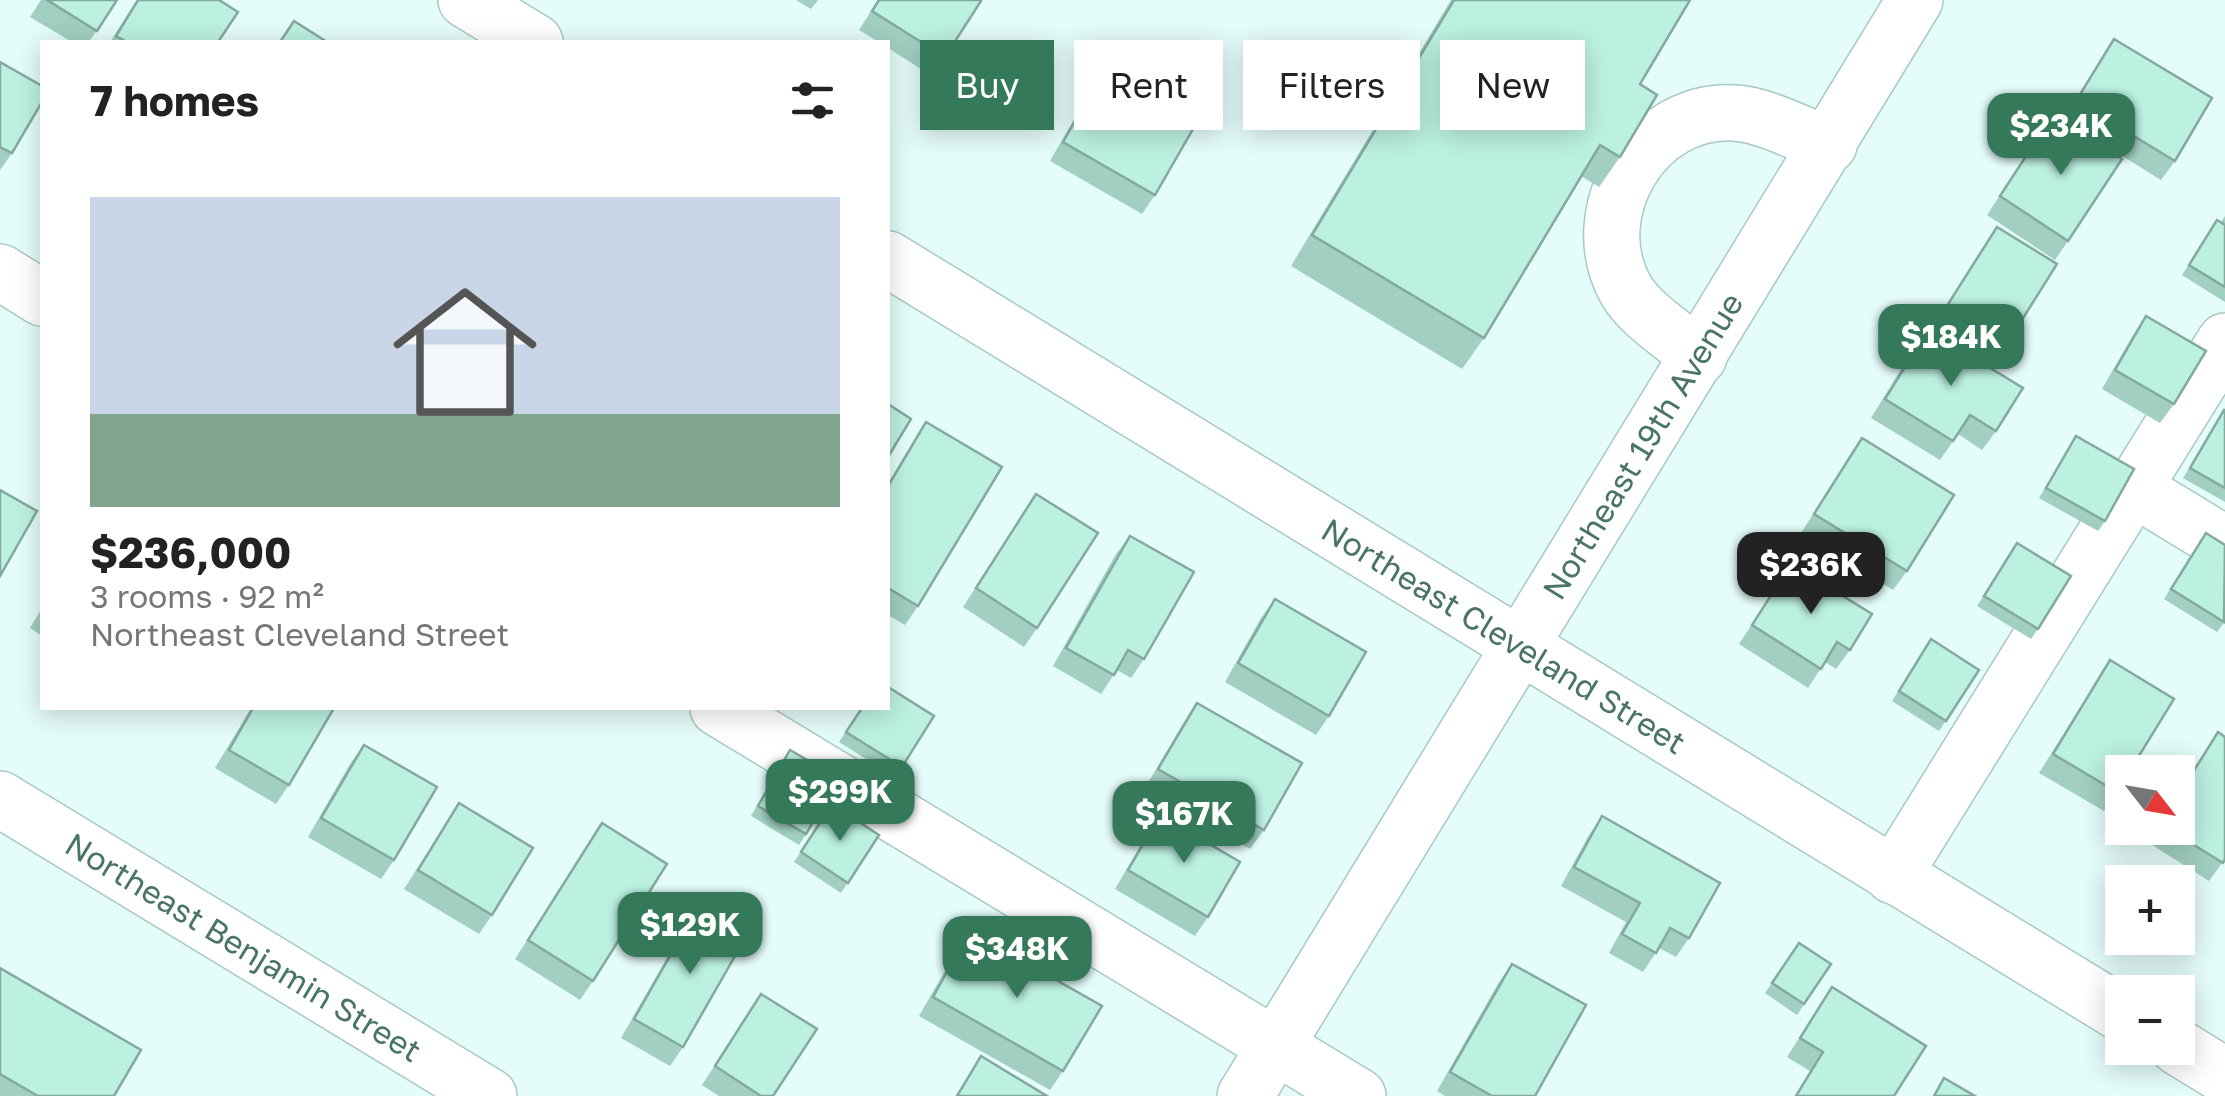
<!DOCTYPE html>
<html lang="en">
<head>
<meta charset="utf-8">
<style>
	:root { --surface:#fff; --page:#f6f6f6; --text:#222; --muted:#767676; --accent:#347a5a }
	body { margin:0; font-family:"Golos Text",sans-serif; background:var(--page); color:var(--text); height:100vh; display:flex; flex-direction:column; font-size:38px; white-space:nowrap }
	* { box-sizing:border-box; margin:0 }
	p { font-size:32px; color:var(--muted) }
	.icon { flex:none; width:55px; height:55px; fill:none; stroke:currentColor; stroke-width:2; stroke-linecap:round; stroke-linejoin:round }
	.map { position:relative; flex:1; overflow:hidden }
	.drawer { position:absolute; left:40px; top:40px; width:850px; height:670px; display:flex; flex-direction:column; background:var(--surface); border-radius:0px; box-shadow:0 5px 25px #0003 }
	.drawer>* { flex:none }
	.guide { position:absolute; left:920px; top:40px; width:950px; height:90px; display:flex; gap:20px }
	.needle { width:65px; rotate:121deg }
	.tools { position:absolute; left:2105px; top:755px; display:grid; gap:20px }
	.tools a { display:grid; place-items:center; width:90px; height:90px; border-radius:0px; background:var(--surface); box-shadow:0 5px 25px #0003; font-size:50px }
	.price { position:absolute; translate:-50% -85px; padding:0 22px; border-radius:20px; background:var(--accent); color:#fff; font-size:32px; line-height:65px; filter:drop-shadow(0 2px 5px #0008) }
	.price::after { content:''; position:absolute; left:50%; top:60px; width:30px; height:22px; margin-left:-15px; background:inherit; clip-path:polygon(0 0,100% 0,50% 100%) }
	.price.on { background:#222; color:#fff }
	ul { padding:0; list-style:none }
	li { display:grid; align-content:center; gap:20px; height:530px; padding:0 50px }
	li span { display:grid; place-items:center; height:310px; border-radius:0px; color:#555 }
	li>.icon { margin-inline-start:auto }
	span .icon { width:180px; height:180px; fill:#fffc; stroke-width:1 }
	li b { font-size:42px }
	h2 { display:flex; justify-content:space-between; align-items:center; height:120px; padding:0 50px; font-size:42px }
	.pill { padding:0 35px; border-radius:0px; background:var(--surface); box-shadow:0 5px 25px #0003; font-size:35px; line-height:90px }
	.pill.on { background:var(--accent); color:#fff }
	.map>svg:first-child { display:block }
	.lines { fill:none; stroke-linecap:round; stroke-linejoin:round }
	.minor-casing { stroke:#a8cac3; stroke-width:58 }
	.minor { stroke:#fff; stroke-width:55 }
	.wall { fill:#a2cfc2 }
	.building { fill:#bcf1e2; stroke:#84a99e; stroke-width:2.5 }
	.labels { text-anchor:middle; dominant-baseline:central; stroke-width:8; stroke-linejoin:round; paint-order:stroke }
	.street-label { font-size:32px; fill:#4a7467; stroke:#eafffd }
</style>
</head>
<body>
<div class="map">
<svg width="2225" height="1096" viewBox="0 0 2225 1096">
	<rect width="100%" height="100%" fill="#e4fcfa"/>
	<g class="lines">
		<defs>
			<g id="minor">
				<path d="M466 0 535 42"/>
				<path id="s1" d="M888 259 2122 1014"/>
				<path d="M0 272 42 298"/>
				<path d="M1699 357C1677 337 1640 315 1626 290 1582 212 1646 107 1735 113 1766 115 1801 135 1829 145"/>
				<path d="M2133 488 2225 544"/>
				<path d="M718 708 1358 1096"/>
				<path id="s2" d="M0 799 489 1096"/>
				<path d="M1893 876 2225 341"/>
				<path d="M2178 1047 2225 1076"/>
				<path id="s3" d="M1245 1096 1915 0"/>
			</g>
		</defs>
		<use href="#minor" class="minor-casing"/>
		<use href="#minor" class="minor"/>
	</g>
	<g class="wall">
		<path d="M41 0H117L89 42H72L30 17Z"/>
		<path d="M137 0H219L218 42H110Z"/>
		<path d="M796 0H818L811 9Z"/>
		<path d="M878 0H980L932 76 888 48V42H879L859 30Z"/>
		<path d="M1451 0H1690L1640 84 1620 157 1599 187 1581 176 1484 338 1462 369 1291 266Z"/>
		<path d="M2114 39 2175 161 2161 180 2063 119Z"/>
		<path d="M0 62 12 153 0 170Z"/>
		<path d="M1109 62 1155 195 1142 214 1050 161 1096 81Z"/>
		<path d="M2040 134 2068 241 2055 260 1987 215Z"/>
		<path d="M2225 216V302L2182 275 2210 230 2221 222Z"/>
		<path d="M1997 227 2003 350 1990 368 1996 431 1982 450 1958 434 1940 460 1871 418 1914 348 1928 330 1930 331Z"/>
		<path d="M2146 316 2174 404 2160 423 2102 389 2133 335Z"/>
		<path d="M2224 410 2225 411V502L2183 478Z"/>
		<path d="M926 422 918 606 905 625 888 615V483Z"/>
		<path d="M2076 436 2105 521 2098 531 2039 498Z"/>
		<path d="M1862 438 1907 571 1893 590 1801 533Z"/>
		<path d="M1036 494 1037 628 1024 647 963 607Z"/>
		<path d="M1130 536 1144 659 1131 678 1117 670 1101 694 1053 666 1116 554Z"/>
		<path d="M2199 543 2225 621 2217 632 2164 599Z"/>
		<path d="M2010 554 2038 629 2031 639 1977 606Z"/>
		<path d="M1791 564 1850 650 1836 669 1825 662 1808 688 1739 644Z"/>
		<path d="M1275 599 1329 716 1316 735 1225 682 1261 618Z"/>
		<path d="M42 608V636L30 628Z"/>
		<path d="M1924 649 1979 670 1939 731 1892 701Z"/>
		<path d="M2110 660 2122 783 2104 811 2039 773Z"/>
		<path d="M1197 703 1264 830 1250 849 1145 788 1184 722Z"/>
		<path d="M251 708H334L289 785 276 804 215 768Z"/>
		<path d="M861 708 902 767 895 777 839 742Z"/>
		<path d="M2218 732 2225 859 2209 881 2135 834 2139 828H2178L2184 785Z"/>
		<path d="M364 745 394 860 381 879 308 837 350 764Z"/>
		<path d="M790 750 806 834 799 845 751 816Z"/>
		<path d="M459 803 492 915 479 934 404 889Z"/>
		<path d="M832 804 879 835 841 893 794 862Z"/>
		<path d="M1160 815 1208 917 1195 936 1115 889 1147 834Z"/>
		<path d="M1602 816 1689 938 1676 957 1659 948 1643 972 1609 953 1626 922 1561 886 1589 835Z"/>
		<path d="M602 823 593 981 580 1000 515 959Z"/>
		<path d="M698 907 683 1047 670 1066 621 1038 685 926Z"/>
		<path d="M970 931 1063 1071 1050 1090 919 1016 957 950Z"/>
		<path d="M1799 943 1831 964 1797 1015 1765 993Z"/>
		<path d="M1512 964 1535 1096H1445L1437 1091 1499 982Z"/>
		<path d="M0 968 114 1096H0Z"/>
		<path d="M1832 987 1894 1096H1795L1810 1071 1787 1057Z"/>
		<path d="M761 994 773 1096H719L702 1085Z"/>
	</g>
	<g class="building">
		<path d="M47 0H117L97 31Z"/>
		<path d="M138 0H219L238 12 218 42H127L116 36Z"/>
		<path d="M879 0H980L981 1 945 57 872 11Z"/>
		<path d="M1454 0H1690L1640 84 1657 95 1620 157 1600 145 1484 338 1312 235Z"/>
		<path d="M294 21 327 42H280Z"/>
		<path d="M2114 39 2212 98 2175 161 2076 101Z"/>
		<path d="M0 62 42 86V102L12 153 0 147Z"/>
		<path d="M1109 62 1201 115 1155 195 1063 142Z"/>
		<path d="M2053 115 2122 159 2068 241 2000 196Z"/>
		<path d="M2217 220 2225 225V287L2189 265Z"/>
		<path d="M1997 227 2057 264 2003 350 1943 312Z"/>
		<path d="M2146 316 2206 351 2174 404 2115 370Z"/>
		<path d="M1928 330 2023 388 1996 431 1970 415 1953 441 1885 399Z"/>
		<path d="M888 404 911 419 888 457Z"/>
		<path d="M2224 410 2225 411V488L2190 468Z"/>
		<path d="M926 422 1002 467 918 606 888 588V486Z"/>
		<path d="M2076 436 2134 469 2105 521 2046 488Z"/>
		<path d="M1862 438 1954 495 1907 571 1814 514Z"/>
		<path d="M0 490 37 511 0 576Z"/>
		<path d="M1036 494 1098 533 1037 628 976 588Z"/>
		<path d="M2206 533 2225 545 2224 622 2171 589Z"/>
		<path d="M1130 536 1194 572 1144 659 1128 650 1114 675 1066 648Z"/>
		<path d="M2017 543 2071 576 2038 629 1984 596Z"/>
		<path d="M1791 564 1872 614 1850 650 1837 642 1821 669 1752 625Z"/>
		<path d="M1275 599 1366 652 1329 716 1238 663Z"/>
		<path d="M1931 639 1979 670 1946 721 1899 691Z"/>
		<path d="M2110 660 2174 699 2129 772H2122V783L2117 792 2053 754Z"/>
		<path d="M888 687 934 716 902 767 846 732 862 708H888Z"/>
		<path d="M1197 703 1302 763 1264 830 1158 769Z"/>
		<path d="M253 708H334L289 785 229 750Z"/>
		<path d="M2218 732 2225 737V859L2223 863 2167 828H2178V780L2185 785Z"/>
		<path d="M364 745 437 787 394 860 321 818Z"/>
		<path d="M790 750 838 778 806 834 758 806Z"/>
		<path d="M459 803 533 848 492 915 418 870Z"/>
		<path d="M832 804 879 835 848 883 801 852Z"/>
		<path d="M1160 815 1240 862 1208 917 1128 870Z"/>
		<path d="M1602 816 1720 883 1689 938 1670 928 1656 953 1622 934 1640 903 1574 867Z"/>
		<path d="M602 823 667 864 593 981 528 940Z"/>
		<path d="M698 907 747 935 683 1047 634 1019Z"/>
		<path d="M970 931 1102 1006 1063 1071 933 997Z"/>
		<path d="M1799 943 1831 964 1804 1004 1772 983Z"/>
		<path d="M1512 964 1586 1005 1535 1096H1492L1450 1072Z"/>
		<path d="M0 968 141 1050 114 1096H38L0 1074Z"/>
		<path d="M1832 987 1926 1046 1894 1096H1796L1823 1052 1800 1038Z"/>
		<path d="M761 994 817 1029 773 1096H761L715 1066Z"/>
		<path d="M981 1056 1047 1096H957Z"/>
		<path d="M1944 1078 1975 1096H1934Z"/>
	</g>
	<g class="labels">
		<g class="street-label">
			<text stroke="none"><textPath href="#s3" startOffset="762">Northeast 19th Avenue</textPath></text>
			<text stroke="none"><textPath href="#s1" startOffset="722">Northeast Cleveland Street</textPath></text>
			<text stroke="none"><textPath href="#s2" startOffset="285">Northeast Benjamin Street</textPath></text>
		</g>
	</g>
</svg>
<div class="tools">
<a><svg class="needle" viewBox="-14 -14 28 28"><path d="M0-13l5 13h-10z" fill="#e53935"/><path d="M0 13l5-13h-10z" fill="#767676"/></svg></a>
<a>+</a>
<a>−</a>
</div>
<b class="price" style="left:2061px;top:178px">$234K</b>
<b class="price" style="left:1951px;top:389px">$184K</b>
<b class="price on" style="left:1811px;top:617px">$236K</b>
<b class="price" style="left:840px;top:844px">$299K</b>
<b class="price" style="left:1184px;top:866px">$167K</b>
<b class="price" style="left:690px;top:977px">$129K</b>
<b class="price" style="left:1017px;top:1001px">$348K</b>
<div class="guide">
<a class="pill on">Buy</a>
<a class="pill">Rent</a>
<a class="pill">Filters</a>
<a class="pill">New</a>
</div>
<section class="drawer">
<h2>7 homes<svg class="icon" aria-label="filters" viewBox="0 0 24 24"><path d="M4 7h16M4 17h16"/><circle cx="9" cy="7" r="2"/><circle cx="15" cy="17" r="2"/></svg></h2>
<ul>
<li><span style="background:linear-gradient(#c9d6e8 70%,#7fa58c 0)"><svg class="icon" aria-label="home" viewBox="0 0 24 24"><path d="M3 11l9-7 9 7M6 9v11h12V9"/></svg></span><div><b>$236,000</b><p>3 rooms · 92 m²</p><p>Northeast Cleveland Street</p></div></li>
</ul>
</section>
</div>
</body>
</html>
